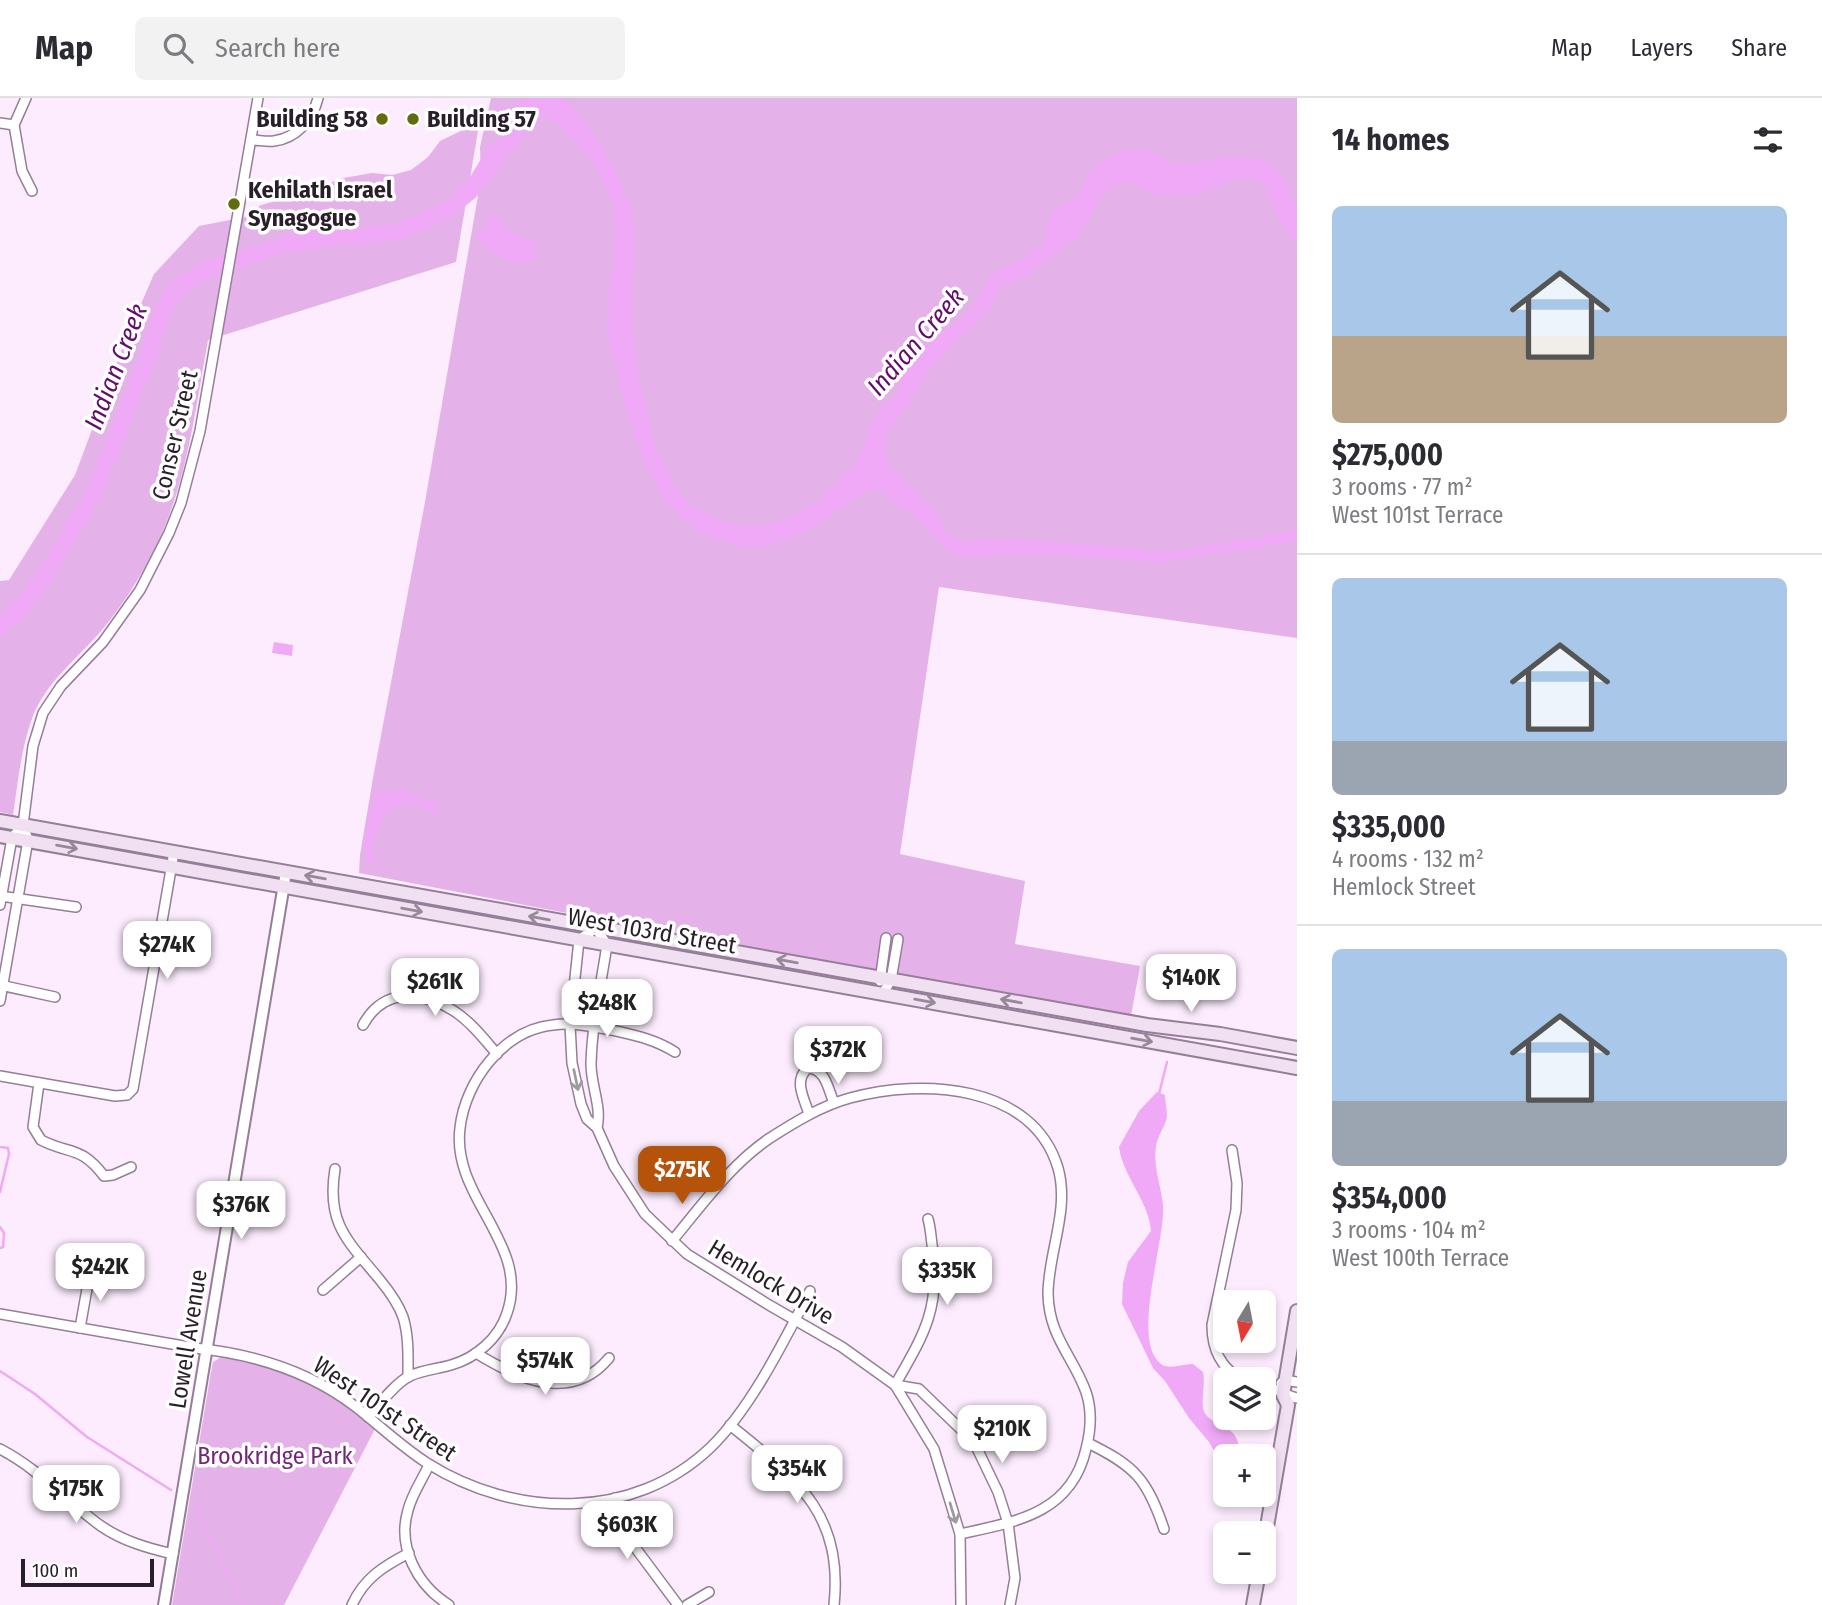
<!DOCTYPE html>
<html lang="en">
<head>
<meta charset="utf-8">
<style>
	:root { --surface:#fff; --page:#f2f2f3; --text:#2b2b33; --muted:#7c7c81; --line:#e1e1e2; --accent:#b45309 }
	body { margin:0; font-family:"Fira Sans Condensed",sans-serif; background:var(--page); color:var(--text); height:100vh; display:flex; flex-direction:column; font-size:26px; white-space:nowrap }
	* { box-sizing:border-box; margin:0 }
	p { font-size:23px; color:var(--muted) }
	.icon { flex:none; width:38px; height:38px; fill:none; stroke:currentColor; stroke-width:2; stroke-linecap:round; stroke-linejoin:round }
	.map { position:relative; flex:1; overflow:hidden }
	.sheet { display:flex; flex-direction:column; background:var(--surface); width:525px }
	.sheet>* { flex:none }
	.needle { width:46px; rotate:190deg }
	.tools { position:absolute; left:1213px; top:1192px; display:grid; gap:14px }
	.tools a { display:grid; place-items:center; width:63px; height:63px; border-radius:10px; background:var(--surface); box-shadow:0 4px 10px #0003; font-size:35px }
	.scale { position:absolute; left:21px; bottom:18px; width:133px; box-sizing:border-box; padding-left:7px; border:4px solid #291f2a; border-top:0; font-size:19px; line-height:24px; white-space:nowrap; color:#291f2a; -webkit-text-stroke:5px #fff; paint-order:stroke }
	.price { position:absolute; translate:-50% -60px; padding:0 16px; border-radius:14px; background:#fff; color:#222; font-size:23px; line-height:46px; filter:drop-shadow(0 2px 4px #0008) }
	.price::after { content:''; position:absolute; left:50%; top:42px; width:21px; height:16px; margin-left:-10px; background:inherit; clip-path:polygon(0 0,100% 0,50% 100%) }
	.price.active { background:var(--accent); color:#fff }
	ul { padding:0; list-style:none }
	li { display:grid; align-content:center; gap:14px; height:371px; padding:0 35px }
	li+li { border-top:2px solid var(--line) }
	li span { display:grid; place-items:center; height:217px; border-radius:10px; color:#555 }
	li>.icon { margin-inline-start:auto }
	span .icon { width:126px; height:126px; fill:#fffc; stroke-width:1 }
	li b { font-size:30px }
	h2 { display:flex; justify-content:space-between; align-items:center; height:84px; padding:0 35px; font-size:30px }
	header { display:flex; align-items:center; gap:42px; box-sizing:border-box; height:98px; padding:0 35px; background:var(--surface); border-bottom:2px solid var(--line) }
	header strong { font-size:33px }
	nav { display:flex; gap:38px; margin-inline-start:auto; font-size:24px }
	.search { width:490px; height:63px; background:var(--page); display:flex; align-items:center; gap:18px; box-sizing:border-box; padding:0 24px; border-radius:10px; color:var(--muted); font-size:26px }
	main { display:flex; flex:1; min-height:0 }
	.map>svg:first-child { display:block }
	.green { fill:#e4b2e9 }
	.water { fill:#efa9f6 }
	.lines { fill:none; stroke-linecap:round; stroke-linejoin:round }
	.stream { stroke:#efa9f6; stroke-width:2.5 }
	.river { stroke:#efa9f6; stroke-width:16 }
	.minor-casing { stroke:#957e97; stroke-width:12 }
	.tertiary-casing { stroke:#957e97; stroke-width:14 }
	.secondary-casing { stroke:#957e97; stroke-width:16 }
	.minor { stroke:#fff; stroke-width:9 }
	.tertiary { stroke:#fff; stroke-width:10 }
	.secondary { stroke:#f1dff2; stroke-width:12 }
	.oneway { stroke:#978998 }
	.oneway2 { stroke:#9f9a9f }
	.poi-dot { fill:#646b0e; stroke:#fff; stroke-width:2.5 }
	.labels { text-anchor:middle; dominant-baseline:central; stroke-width:7; stroke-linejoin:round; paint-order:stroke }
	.poi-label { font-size:24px; font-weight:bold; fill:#291f2a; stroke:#fff; text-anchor:start }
	.street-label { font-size:24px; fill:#291f2a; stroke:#fff }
	.park-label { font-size:24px; fill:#75247e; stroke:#fff }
	.water-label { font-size:26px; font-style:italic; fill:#630e6c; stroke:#fff }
</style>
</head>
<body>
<header>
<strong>Map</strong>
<div class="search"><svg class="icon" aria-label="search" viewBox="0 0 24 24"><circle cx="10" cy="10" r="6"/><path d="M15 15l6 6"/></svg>Search here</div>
<nav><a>Map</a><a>Layers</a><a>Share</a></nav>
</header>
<main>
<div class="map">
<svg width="1297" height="1507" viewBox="0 0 1297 1507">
	<rect width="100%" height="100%" fill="#fcecfd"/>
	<g class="green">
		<path d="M491 0H1297V540L939 489 900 756 1025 783 1015 846 1140 868 1131 918 759 852 359 775 360 757 373 680 425 404 481 80 480 49Z"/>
		<path d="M480 21 456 164 208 242C195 313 187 387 154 452 140 480 122 508 102 532 79 559 46 584 33 618 21 649 18 684 13 717L0 714V483L9 482 75 377 127 238 154 176 199 128 245 119 261 107 317 92 338 81 372 75 392 77 411 72 428 59 440 43 471 28Z"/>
		<path d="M223 1258C281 1269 330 1293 375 1331L284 1507H172L211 1274 213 1264Z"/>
	</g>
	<g class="water">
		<path d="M528 0C537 0 552 0 560 0 573 5 587 28 595 39 612 64 626 90 632 120 638 154 630 187 632 221 634 271 652 363 685 401 690 407 700 411 707 415 726 427 751 432 773 425 809 414 843 386 862 353 873 332 873 308 897 298 902 256 939 241 967 215 978 204 984 191 989 177L1030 157 1044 145 1051 114 1076 100 1083 90 1090 73 1120 53 1139 51 1154 55 1175 68 1227 60 1259 61 1269 65 1283 79 1297 112V147L1273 110 1268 92 1256 81 1235 80 1204 94 1179 97 1156 95 1131 83 1120 84 1100 102 1076 139 1061 151 1029 177 999 190 989 213 943 255 931 269 911 304 885 337 884 360 935 413 946 435 962 445 1000 441 1138 450 1152 455H1169L1297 432V443L1155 464 1044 455 993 456 976 459 962 458 946 452 911 413 893 404 875 389C841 407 813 435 774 446 757 450 739 448 722 443 656 423 636 346 620 286 616 268 608 248 607 230 606 189 621 150 613 108 607 77 572 32 544 17L536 22 489 84 478 94C484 59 503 31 522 2Z"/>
		<path d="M495 115 509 133 536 144 538 151 536 160C514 175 493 152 476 140Z"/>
		<path d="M274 544 293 547 292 558 272 555Z"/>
		<path d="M403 690 421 701 431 702 436 707 437 717 435 718 418 706C386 704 380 723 371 749L377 765 368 763 364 746 373 700 379 694 397 693Z"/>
		<path d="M1157 994 1165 997C1165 1003 1167 1011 1167 1018 1166 1028 1157 1038 1156 1048 1153 1068 1161 1088 1163 1107 1166 1142 1130 1243 1161 1266 1168 1272 1184 1266 1193 1266L1203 1274C1206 1287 1200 1302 1204 1313 1210 1330 1242 1323 1239 1358H1225V1364L1217 1358 1209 1344 1189 1320 1165 1283 1153 1270 1122 1206 1123 1185 1128 1164 1151 1133C1149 1103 1123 1079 1119 1049L1139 1013Z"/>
	</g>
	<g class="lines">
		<g class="stream">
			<path d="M1159 996 1167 964"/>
			<path d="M0 1049 8 1050 9 1056 0 1094"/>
			<path d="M0 1129 4 1135 3 1149 0 1150"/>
			<path d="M0 1273 35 1296 87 1339 171 1392"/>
			<path d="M195 1408 244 1507"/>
		</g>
		<path class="river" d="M0 529 23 509 45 478 96 391 149 257 161 215 175 192 207 171 289 146 336 138H365L402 132 444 115 471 93 495 53"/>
		<defs>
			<g id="minor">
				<path d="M26 0 14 27 22 73 32 93"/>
				<path d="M0 25 14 27"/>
				<path d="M251 42C258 42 267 44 274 43 297 40 313 21 318 0"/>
				<path d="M0 798 76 809"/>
				<path d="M0 807 12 740 23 727"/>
				<path d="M880 883 886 840"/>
				<path d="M0 887 55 899"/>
				<path d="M883 895 891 882 898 841"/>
				<path d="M0 903 28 742 23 727 33 648 43 615 61 588 103 544 140 492 169 435 181 405 200 333 258 0"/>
				<path d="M363 927C383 890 421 892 454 913 471 924 484 941 497 956"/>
				<path d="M0 978 115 998 127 997 133 991 174 754"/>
				<path d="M39 985 33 1029 41 1042C70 1057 80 1047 104 1078L113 1077 131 1069"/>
				<path d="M809 1016C804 1000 793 982 808 970 826 971 828 991 834 1005"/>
				<path d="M597 1030C602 1009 591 988 591 966 592 926 601 886 607 847L596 830 579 842 570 927 572 965 581 1006 587 1021 597 1030 614 1068 645 1116 687 1156 769 1207 842 1249 895 1287 934 1351 960 1436 961 1507"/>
				<path d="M1232 1052 1237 1085 1236 1112 1212 1227C1212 1251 1220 1269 1241 1281"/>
				<path d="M335 1071C326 1126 348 1143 380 1182 389 1193 398 1205 403 1219 409 1238 408 1259 408 1279"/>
				<path d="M672 1143C702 1107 731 1066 770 1040 795 1024 821 1008 850 1000 922 980 1033 986 1058 1070 1070 1112 1048 1155 1048 1196 1049 1239 1073 1258 1086 1294 1092 1312 1091 1332 1086 1351 1071 1416 1015 1424 960 1436"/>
				<path d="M323 1192 361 1159"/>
				<path d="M0 1216 195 1250C254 1256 309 1273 356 1309 380 1328 402 1349 427 1365 514 1420 633 1424 711 1349 751 1310 784 1243 810 1193"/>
				<path d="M80 1230 90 1174"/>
				<path d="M476 1255C516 1280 571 1306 609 1260"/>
				<path d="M1281 1285 1285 1282 1297 1284"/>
				<path d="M895 1287 919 1291 974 1344 998 1394 1008 1425 1015 1480 1010 1507"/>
				<path d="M895 1287C923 1238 940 1212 933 1153 931 1142 931 1131 928 1121"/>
				<path d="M1264 1288C1276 1290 1284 1297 1297 1300"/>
				<path d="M368 1319C378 1308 396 1284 410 1278 422 1272 438 1271 451 1267 476 1260 499 1240 507 1215 531 1146 451 1100 460 1030 465 984 503 932 553 927 573 924 596 929 616 933 638 938 656 942 675 954"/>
				<path d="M730 1327C794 1379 844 1414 834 1507"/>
				<path d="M1088 1345C1135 1368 1147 1381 1164 1431"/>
				<path d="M0 1351C39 1371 66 1403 101 1428 123 1443 147 1450 173 1456"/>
				<path d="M429 1367C422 1382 412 1396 408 1412 397 1449 417 1487 449 1507"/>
				<path d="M615 1400 637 1452 678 1507"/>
				<path d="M352 1507C364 1480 384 1468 409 1455"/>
				<path d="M687 1507 709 1494"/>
			</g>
			<path id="tertiary" d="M164 1507 286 774"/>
			<g id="secondary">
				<path d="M0 723 1147 927 1220 936 1297 950"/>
				<path d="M0 738 1297 970"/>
				<path d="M1264 1446 1288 1307 1283 1297 1297 1213"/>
				<path d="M1253 1507 1259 1474"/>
			</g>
		</defs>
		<use href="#minor" class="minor-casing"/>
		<use href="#tertiary" class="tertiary-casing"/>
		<use href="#secondary" class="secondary-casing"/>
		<use href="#minor" class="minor"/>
		<use href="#tertiary" class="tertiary"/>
		<use href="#secondary" class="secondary"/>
	</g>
	<defs><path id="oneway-shaft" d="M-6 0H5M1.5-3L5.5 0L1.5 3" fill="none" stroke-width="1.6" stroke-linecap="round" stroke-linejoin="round" transform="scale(1.75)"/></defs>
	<g class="oneway">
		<use href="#oneway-shaft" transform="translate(67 749) rotate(10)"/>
		<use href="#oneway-shaft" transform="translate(315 779) rotate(-170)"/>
		<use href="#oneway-shaft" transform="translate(412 812) rotate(10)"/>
		<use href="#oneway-shaft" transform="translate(539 820) rotate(-170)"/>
		<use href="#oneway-shaft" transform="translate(787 863) rotate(-170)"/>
		<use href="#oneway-shaft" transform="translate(925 903) rotate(10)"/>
		<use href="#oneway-shaft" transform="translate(1011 903) rotate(-170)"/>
		<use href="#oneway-shaft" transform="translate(1142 942) rotate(10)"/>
	</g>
	<g class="oneway2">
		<use href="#oneway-shaft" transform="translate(576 982) rotate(78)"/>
		<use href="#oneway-shaft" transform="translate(953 1415) rotate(73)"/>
	</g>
	<g class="poi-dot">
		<circle cx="382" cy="21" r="7"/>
		<circle cx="413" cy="21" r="7"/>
		<circle cx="234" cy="106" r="7"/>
	</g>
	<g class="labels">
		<g class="poi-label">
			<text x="368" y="21" text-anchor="end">Building 58</text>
			<text x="427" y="21">Building 57</text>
			<text x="248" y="92">Kehilath Israel<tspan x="248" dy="28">Synagogue</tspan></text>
		</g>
		<g class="street-label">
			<text transform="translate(175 337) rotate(-77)">Conser Street</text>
			<text transform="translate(652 833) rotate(10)">West 103rd Street</text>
			<text transform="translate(771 1184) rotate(31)">Hemlock Drive</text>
			<text transform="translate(188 1241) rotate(-81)">Lowell Avenue</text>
			<text transform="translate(385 1311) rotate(34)">West 101st Street</text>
		</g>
		<g class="park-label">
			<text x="275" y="1358">Brookridge Park</text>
		</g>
		<g class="water-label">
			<text transform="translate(916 244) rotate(-49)">Indian Creek</text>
			<text transform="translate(116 269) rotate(-69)">Indian Creek</text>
		</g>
	</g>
</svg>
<div class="tools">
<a><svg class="needle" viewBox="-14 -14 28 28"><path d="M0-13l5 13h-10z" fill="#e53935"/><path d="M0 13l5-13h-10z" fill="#7c7c81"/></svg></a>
<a><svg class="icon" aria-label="layers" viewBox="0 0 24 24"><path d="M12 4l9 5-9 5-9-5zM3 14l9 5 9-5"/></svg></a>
<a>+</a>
<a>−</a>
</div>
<div class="scale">100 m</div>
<b class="price" style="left:167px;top:883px">$274K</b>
<b class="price" style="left:1191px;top:916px">$140K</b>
<b class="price" style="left:435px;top:920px">$261K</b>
<b class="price" style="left:607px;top:941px">$248K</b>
<b class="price" style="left:838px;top:988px">$372K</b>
<b class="price active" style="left:682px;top:1108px">$275K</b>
<b class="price" style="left:241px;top:1143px">$376K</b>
<b class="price" style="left:100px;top:1205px">$242K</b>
<b class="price" style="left:947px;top:1209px">$335K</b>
<b class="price" style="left:545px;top:1299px">$574K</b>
<b class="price" style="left:1002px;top:1367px">$210K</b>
<b class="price" style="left:797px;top:1407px">$354K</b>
<b class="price" style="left:76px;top:1427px">$175K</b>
<b class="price" style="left:627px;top:1463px">$603K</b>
</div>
<section class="sheet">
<h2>14 homes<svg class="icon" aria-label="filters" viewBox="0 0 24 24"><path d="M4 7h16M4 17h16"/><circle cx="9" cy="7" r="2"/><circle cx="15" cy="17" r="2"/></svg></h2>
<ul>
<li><span style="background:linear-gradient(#a9c7e8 60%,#b9a48a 0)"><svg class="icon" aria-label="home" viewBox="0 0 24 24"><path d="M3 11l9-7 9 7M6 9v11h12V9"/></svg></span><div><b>$275,000</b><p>3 rooms · 77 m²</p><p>West 101st Terrace</p></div></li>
<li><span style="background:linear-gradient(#a9c7e8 75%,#9aa5b1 0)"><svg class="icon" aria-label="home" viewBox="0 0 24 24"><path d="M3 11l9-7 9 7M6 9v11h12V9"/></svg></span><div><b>$335,000</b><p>4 rooms · 132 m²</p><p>Hemlock Street</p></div></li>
<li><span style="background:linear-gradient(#a9c7e8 70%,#9aa5b1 0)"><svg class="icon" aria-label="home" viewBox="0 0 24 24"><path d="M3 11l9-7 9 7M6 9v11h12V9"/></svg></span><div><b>$354,000</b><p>3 rooms · 104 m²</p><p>West 100th Terrace</p></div></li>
</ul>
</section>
</main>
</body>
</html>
